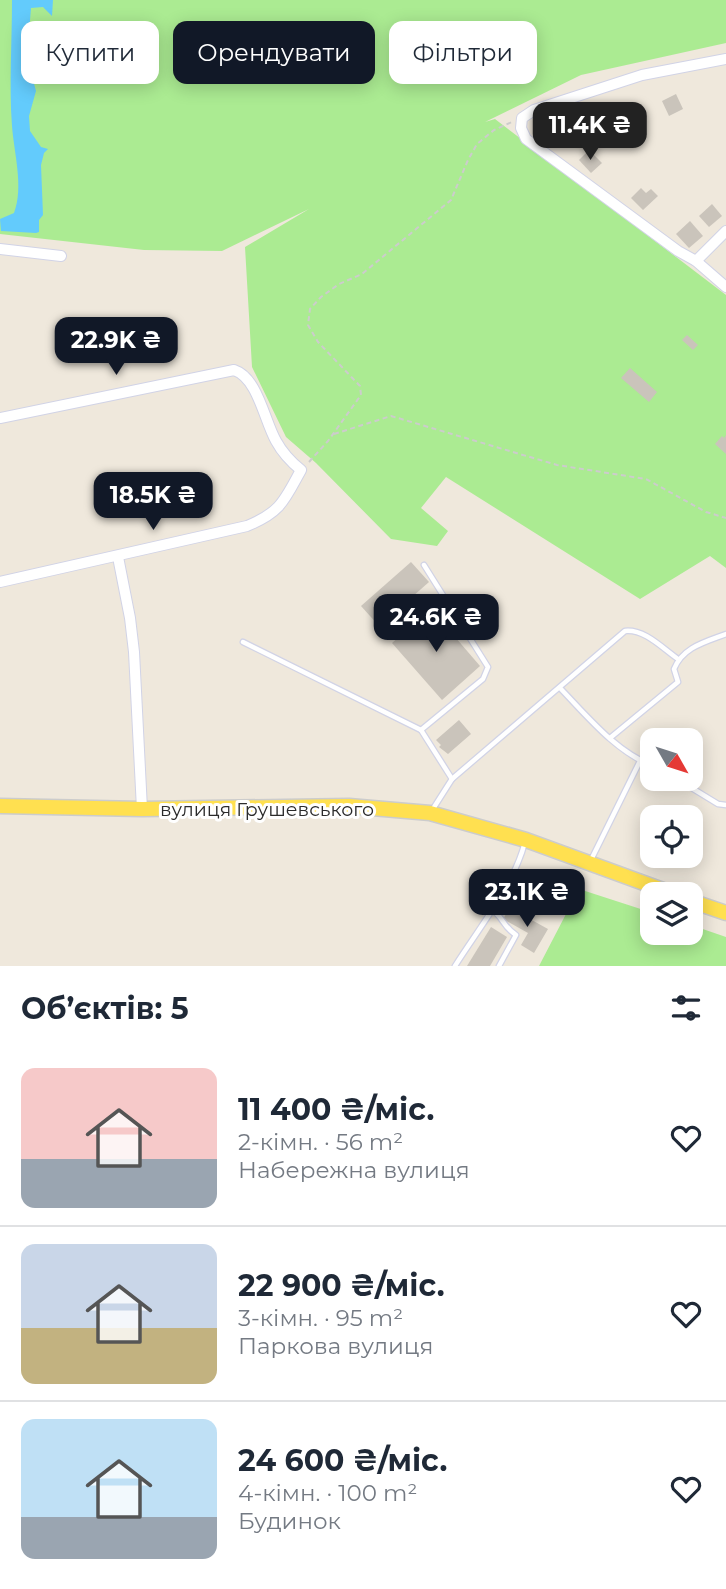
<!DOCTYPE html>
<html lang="uk">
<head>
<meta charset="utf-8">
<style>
	:root { --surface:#fff; --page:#f6f6f7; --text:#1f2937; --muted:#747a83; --line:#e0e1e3; --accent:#111827 }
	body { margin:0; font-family:Montserrat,sans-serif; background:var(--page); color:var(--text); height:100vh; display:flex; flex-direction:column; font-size:26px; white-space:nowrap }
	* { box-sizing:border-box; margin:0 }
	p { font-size:23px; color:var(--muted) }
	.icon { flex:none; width:38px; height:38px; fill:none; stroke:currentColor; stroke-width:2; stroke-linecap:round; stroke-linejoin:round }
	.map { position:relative; height:966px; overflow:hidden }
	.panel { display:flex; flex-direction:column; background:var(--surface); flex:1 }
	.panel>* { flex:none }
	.hud { position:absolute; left:21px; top:21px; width:684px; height:63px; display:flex; gap:14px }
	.needle { width:46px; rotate:129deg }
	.fabs { position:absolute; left:640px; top:728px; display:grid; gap:14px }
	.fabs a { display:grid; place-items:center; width:63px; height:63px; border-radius:14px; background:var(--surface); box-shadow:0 4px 18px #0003; font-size:35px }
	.price { position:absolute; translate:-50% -60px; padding:0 16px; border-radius:14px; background:var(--accent); color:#fff; font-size:23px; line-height:46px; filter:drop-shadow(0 2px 4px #0008) }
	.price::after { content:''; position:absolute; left:50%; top:42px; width:21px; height:16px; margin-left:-10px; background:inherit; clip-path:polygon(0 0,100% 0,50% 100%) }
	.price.active { background:#222; color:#fff }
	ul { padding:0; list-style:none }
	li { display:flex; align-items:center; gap:21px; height:175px; padding:0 21px }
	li+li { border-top:2px solid var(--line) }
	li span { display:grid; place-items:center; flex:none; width:196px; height:140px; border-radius:14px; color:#555 }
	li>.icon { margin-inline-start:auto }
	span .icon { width:84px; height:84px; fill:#fffc; stroke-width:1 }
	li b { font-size:30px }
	h2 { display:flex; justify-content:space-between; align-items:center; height:84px; padding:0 21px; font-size:30px }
	.chip { padding:0 24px; border-radius:14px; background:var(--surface); box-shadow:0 4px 18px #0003; font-size:24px; line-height:63px }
	.chip.active { background:var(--accent); color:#fff }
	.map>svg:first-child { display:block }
	.green { fill:#abeb92 }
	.water { fill:#63cbfc }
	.building { fill:#cac4bb }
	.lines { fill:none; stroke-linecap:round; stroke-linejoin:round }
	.lane-casing { stroke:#d1d3e6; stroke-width:7 }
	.street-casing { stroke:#d1d3e6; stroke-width:12 }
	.primary-casing { stroke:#ccc; stroke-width:17 }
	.path { stroke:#ccc; stroke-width:2; stroke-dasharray:5 3.5; stroke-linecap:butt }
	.lane { stroke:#fff; stroke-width:4.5 }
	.street { stroke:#fff; stroke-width:10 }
	.primary { stroke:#ffe050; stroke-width:14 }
	.labels { text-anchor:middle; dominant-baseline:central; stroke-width:6; stroke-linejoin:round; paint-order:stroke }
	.street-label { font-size:19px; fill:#2b2b2b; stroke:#fff }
</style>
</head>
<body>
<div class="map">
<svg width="726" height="966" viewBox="0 0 726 966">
	<rect width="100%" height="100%" fill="#efe8dc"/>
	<g class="green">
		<path d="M0 0H726V43L581 75 485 122 495 119 726 295V568L710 556 640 599 446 477 421 508 448 531 437 546 391 539 316 463 286 437 252 367 245 247 309 209 222 251 144 250 0 234Z"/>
		<path d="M579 889 653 913V933H691V925L726 937V966H539Z"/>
	</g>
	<path class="water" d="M12 0H53L52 16 43 7 31 8 29 33 32 48 29 65 36 91 29 116 30 131 41 147 48 149 44 153 41 165 43 215 39 220V232L36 233 1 231 0 219 14 213C24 187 14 153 12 126 9 85 12 42 12 0Z"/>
	<g class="building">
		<path d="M676 94 683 109 669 116 662 101Z"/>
		<path d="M620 116 627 130 610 139 603 125Z"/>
		<path d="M589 150 602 163 591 173 579 160Z"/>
		<path d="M641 188 646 193 651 189 658 196 643 210 631 198Z"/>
		<path d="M712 204 722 216 709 227 699 216Z"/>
		<path d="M690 221 703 236 689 248 676 234Z"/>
		<path d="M687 335 698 345 693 350 682 340Z"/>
		<path d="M630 368 657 392 649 402 621 378Z"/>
		<path d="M726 435V454L715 444 722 436 724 438Z"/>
		<path d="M411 562 429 582 379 626 361 606Z"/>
		<path d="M431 609 480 666 442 700 392 643Z"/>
		<path d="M459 720 471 734 448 754 439 747 441 745 436 740Z"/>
		<path d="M510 908 548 929 534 953 521 945 528 933 503 919Z"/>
		<path d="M491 927 507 937 490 966H467Z"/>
	</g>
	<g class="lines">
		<defs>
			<g id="lane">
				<path d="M424 565 488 667 483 679 421 730 452 779"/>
				<path d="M243 642 421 730"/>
				<path d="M560 688C587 716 616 752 653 766"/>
				<path d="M610 738 678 682 674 669C683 647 705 642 726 634"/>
				<path d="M677 779 718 804 726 805"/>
				<path d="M431 812 452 779 625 631C645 629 662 648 678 659"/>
				<path d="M591 860 640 761"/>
				<path d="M491 909C503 916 502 926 516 935L499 966"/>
				<path d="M455 966C479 928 514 885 525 842"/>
			</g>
			<g id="street">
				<path d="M726 59 642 75 534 110 522 118 521 128 526 139 678 251 696 261 726 287"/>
				<path d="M0 249 61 256"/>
				<path d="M696 261 726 231"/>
				<path d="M0 418 234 370C258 378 264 420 276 441 282 452 291 462 301 470 284 501 281 512 247 526L0 582"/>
				<path d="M118 557 130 618 134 652 142 809"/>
			</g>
			<g id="primary">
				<path d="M0 806 142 809 349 806 430 813 526 840 674 894"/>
				<path d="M691 901 726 913"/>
			</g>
		</defs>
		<use href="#lane" class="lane-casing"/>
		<use href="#street" class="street-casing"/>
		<use href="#primary" class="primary-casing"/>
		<g class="path">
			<path d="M334 434 391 416 557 465 646 479 706 512 726 518"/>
			<path d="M309 462 328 441 361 395 360 386 318 342 308 325 310 309 321 297 339 284 362 274 451 200 468 160 477 144 494 130 512 122"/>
		</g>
		<use href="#lane" class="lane"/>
		<use href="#street" class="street"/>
		<use href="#primary" class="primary"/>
	</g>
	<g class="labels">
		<g class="street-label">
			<text x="267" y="809">вулиця Грушевського</text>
		</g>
	</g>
</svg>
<div class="fabs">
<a><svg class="needle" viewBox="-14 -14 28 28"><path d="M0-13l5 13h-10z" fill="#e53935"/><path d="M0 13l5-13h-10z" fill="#747a83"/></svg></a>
<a><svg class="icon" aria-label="locate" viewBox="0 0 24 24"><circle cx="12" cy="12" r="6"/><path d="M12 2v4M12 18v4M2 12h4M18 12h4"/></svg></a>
<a><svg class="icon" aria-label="layers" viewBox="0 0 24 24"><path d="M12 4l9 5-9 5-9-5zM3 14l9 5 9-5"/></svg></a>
</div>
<b class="price active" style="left:590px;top:162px">11.4K ₴</b>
<b class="price" style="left:116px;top:377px">22.9K ₴</b>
<b class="price" style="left:153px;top:532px">18.5K ₴</b>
<b class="price" style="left:436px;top:654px">24.6K ₴</b>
<b class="price" style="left:527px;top:929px">23.1K ₴</b>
<div class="hud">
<a class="chip">Купити</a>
<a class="chip active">Орендувати</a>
<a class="chip">Фільтри</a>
</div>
</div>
<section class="panel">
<h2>Об’єктів: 5<svg class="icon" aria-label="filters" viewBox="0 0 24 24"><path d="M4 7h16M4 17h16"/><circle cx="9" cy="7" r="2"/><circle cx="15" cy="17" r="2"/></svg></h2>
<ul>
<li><span style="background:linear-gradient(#f6c9c9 65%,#9aa5b1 0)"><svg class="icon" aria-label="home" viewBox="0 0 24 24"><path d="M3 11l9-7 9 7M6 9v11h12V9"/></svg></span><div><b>11 400 ₴/міс.</b><p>2-кімн. · 56 m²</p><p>Набережна вулиця</p></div><svg class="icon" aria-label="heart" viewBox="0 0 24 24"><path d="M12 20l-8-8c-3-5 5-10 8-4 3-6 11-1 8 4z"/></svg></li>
<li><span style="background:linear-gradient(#c9d6e8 60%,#c2b280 0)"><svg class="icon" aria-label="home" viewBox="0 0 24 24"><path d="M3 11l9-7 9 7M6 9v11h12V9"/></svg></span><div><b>22 900 ₴/міс.</b><p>3-кімн. · 95 m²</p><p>Паркова вулиця</p></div><svg class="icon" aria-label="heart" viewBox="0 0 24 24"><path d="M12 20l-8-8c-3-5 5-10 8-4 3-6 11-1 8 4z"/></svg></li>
<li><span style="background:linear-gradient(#bfe0f5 70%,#9aa5b1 0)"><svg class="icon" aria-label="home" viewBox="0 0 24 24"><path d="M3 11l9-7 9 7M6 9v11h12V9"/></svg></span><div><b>24 600 ₴/міс.</b><p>4-кімн. · 100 m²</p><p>Будинок</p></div><svg class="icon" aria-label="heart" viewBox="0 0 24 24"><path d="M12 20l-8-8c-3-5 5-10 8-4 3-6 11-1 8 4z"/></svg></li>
</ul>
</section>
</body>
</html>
